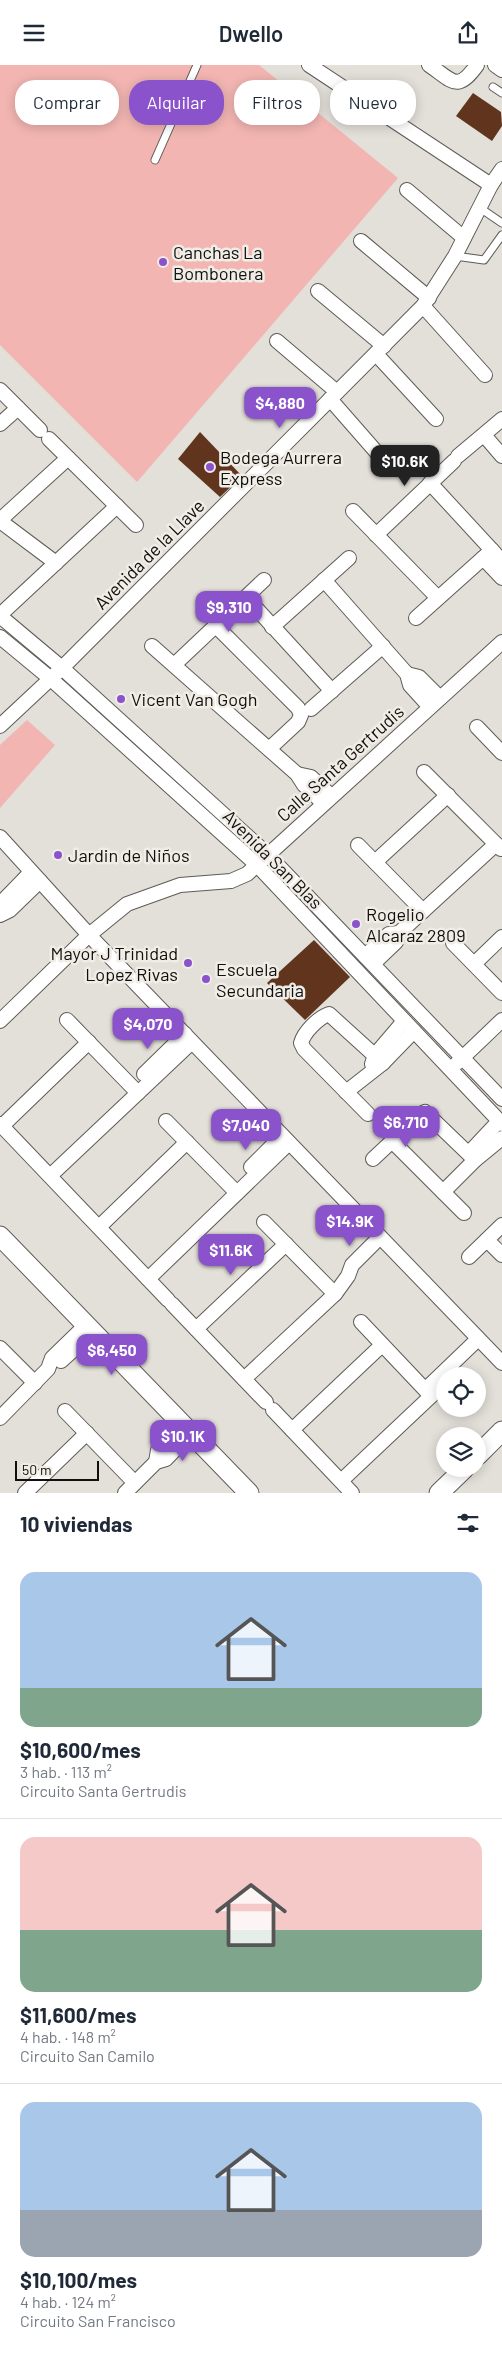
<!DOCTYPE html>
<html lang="es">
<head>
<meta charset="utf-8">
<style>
	:root { --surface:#fff; --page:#f2f2f3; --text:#1f2937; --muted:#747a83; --line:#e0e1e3; --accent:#8b53cb }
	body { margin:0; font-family:Barlow,sans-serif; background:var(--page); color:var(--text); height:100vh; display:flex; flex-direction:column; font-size:19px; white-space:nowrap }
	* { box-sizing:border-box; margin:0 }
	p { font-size:16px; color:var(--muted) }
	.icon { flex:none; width:28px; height:28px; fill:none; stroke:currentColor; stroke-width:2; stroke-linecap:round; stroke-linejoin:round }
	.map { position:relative; height:1428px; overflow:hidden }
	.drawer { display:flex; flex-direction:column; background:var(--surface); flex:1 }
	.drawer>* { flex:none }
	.banner { position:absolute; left:15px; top:15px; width:472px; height:45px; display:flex; gap:10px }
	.tools { position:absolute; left:436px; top:1302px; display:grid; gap:10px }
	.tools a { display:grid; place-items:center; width:50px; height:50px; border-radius:50%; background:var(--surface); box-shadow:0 2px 12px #0003; font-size:25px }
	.scale { position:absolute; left:15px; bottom:12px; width:84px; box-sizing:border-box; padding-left:5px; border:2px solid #100f0d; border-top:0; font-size:14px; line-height:18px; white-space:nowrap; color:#100f0d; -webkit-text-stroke:4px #f0ece6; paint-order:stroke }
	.price { position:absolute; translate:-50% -42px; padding:0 11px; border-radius:10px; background:var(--accent); color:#fff; font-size:16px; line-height:32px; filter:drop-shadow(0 1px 2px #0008) }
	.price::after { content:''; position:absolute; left:50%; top:30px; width:15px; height:11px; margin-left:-8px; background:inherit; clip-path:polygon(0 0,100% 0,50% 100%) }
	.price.on { background:#222; color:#fff }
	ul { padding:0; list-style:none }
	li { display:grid; align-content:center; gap:10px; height:265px; padding:0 20px }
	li+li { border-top:1px solid var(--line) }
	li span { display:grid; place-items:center; height:155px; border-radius:15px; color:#555 }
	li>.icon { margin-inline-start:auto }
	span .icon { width:90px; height:90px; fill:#fffc; stroke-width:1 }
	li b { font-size:21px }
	h2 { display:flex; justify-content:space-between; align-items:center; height:60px; padding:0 20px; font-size:21px }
	.pill { padding:0 18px; border-radius:20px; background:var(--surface); box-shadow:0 2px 12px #0003; font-size:18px; line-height:45px }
	.pill.on { background:var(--accent); color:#fff }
	header { display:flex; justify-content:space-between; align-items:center; height:65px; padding:0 20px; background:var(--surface); font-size:22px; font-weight:600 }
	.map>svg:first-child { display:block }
	.green { fill:#f2b5b2 }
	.building { fill:#60341d }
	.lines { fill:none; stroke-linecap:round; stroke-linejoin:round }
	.lane-casing { stroke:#5f5b56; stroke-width:9 }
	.street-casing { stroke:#5f5b56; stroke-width:16 }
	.secondary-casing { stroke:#5f5b56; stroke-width:21 }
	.lane { stroke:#fff; stroke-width:7 }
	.street { stroke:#fff; stroke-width:14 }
	.secondary { stroke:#fff; stroke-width:19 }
	.poi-dot { fill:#8b53cb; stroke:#f0ece6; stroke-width:2 }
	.labels { text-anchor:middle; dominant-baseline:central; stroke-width:5; stroke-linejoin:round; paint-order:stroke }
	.poi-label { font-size:18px; fill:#100f0d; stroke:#f0ece6; text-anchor:start }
	.street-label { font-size:18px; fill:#100f0d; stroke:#f0ece6 }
</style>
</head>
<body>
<header><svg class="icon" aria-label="menu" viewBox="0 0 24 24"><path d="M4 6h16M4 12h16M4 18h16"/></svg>Dwello<svg class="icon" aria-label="share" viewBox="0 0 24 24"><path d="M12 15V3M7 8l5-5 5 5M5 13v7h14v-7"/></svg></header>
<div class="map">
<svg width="502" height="1428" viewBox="0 0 502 1428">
	<rect width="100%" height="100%" fill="#e3dfd9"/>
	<g class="green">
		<path d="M0 0H259L398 113 137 417 0 280Z"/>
		<path d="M27 655 55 680 0 743V680Z"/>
	</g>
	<g class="building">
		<path d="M473 28 501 47 502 61 492 76 456 51Z"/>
		<path d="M200 367 242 411 220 432 178 394Z"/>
		<path d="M314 875 350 912 305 955 267 918Z"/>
	</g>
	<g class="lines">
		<defs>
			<g id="lane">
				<path d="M493 22 502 28"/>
				<path d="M155 95 197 0"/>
				<path d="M480 143 502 158"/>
				<path d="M455 191 484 195 502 170"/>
			</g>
			<g id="street">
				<path d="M309 0 491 120"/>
				<path d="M429 0C453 16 457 28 477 0"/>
				<path d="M495 0 502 5"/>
				<path d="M407 125 464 173"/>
				<path d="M361 176 429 233"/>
				<path d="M318 226 384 281"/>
				<path d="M423 241 485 310"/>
				<path d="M277 276 337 327"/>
				<path d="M376 289 436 354"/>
				<path d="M0 325 40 365"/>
				<path d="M330 334 386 398"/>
				<path d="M0 359 18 343"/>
				<path d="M484 370 502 391"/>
				<path d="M49 374 136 460"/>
				<path d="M458 391 502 354"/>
				<path d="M430 418 502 496"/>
				<path d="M353 446 438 533"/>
				<path d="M0 455 68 393"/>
				<path d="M0 456 56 498"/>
				<path d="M376 470 454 396"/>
				<path d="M483 493 502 513"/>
				<path d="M324 515 407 609 410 620 430 642"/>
				<path d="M254 541 332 626"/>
				<path d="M0 550 117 441"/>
				<path d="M0 551 62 603 267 789 502 1034"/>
				<path d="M416 553 492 485"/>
				<path d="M216 561 298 643 301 650 298 657 269 684"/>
				<path d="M272 562 349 493"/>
				<path d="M0 572 51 614 256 799 502 1059"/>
				<path d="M152 581 297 709 304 720 323 738"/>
				<path d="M174 600 264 515"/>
				<path d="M407 609 419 612 440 633"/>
				<path d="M311 644 383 581"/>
				<path d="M0 661 62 603 423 241 455 191 491 120 502 104"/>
				<path d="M477 662 502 688"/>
				<path d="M424 707 501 784"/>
				<path d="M297 709 311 712 331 731"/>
				<path d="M0 772 89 870 502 1298"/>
				<path d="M358 780 423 846"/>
				<path d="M375 797 448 730"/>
				<path d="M1 849 2 837 31 807"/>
				<path d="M0 850 10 845 40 816"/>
				<path d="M453 878 502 928"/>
				<path d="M365 891 389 869 399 868"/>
				<path d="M373 899 396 877 399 868 496 779"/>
				<path d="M474 899 502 872"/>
				<path d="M67 955 138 1028"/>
				<path d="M0 956 89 870 127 839 180 820 231 816 247 809 502 577"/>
				<path d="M457 998 502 955"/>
				<path d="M372 999 375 990 404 956"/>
				<path d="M144 1009 185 969"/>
				<path d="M346 1027 383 998 414 966"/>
				<path d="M368 1049 304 984 301 978C304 967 318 953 329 949L383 998"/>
				<path d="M166 1056 237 1128"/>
				<path d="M0 1059 168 1235"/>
				<path d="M2 1061 89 977"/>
				<path d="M392 1076 464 1148"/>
				<path d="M469 1088 499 1056"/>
				<path d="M373 1094 421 1049 425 1047 475 1095"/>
				<path d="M251 1102 282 1071"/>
				<path d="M50 1111 192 977"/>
				<path d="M443 1127 475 1095 502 1073"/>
				<path d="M264 1157 335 1229"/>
				<path d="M99 1162 187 1077"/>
				<path d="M487 1175 502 1190"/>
				<path d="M469 1192 502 1160"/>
				<path d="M148 1214 289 1078"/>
				<path d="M172 1239 266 1337"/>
				<path d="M361 1257 431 1331"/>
				<path d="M196 1264 286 1179"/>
				<path d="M0 1283 35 1318"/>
				<path d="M61 1296 93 1267"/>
				<path d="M244 1314 335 1229 348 1211 352 1200 380 1172"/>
				<path d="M428 1322 478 1274"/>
				<path d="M273 1345 352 1428"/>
				<path d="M65 1346 135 1418"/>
				<path d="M0 1353 48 1304 52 1293 86 1260"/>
				<path d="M292 1365 382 1280"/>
				<path d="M156 1397 158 1385 183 1360"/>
				<path d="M341 1416 445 1318"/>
				<path d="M25 1428 87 1368"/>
				<path d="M125 1428 156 1397 166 1394 191 1368"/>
			</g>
			<g id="secondary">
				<path d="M0 1171 249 1428"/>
				<path d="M478 1390 502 1366"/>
				<path d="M439 1428 464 1404"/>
			</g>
		</defs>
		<use href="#lane" class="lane-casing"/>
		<use href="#street" class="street-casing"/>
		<use href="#secondary" class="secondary-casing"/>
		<use href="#lane" class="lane"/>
		<use href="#street" class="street"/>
		<use href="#secondary" class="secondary"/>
	</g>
	<g class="poi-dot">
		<circle cx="163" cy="197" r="5"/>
		<circle cx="210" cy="402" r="5"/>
		<circle cx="121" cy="634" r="5"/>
		<circle cx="58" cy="790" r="5"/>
		<circle cx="356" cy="859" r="5"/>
		<circle cx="188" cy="898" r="5"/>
		<circle cx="206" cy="914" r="5"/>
	</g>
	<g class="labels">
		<g class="poi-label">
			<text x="173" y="187">Canchas La<tspan x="173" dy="21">Bombonera</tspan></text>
			<text x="220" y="392">Bodega Aurrera<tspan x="220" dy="21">Express</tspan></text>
			<text x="131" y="634">Vicent Van Gogh</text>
			<text x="68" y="790">Jardin de Niños</text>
			<text x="366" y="849">Rogelio<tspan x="366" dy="21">Alcaraz 2809</tspan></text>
			<text x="178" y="888" text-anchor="end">Mayor J Trinidad<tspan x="178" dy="21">Lopez Rivas</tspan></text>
			<text x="216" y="904">Escuela<tspan x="216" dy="21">Secundaria</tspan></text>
		</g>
		<g class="street-label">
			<text transform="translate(149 489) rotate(-45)">Avenida de la Llave</text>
			<text transform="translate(340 698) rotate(-42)">Calle Santa Gertrudis</text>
			<text transform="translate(273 794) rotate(45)">Avenida San Blas</text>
		</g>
	</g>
</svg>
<div class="tools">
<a><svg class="icon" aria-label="locate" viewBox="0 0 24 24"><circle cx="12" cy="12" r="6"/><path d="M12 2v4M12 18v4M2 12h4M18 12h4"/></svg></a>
<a><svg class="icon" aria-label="layers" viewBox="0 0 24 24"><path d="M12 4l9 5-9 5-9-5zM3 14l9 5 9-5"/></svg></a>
</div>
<div class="scale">50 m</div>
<b class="price" style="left:280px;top:364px">$4,880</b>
<b class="price on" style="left:405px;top:422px">$10.6K</b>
<b class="price" style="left:229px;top:568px">$9,310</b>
<b class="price" style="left:148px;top:985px">$4,070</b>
<b class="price" style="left:406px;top:1083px">$6,710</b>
<b class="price" style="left:246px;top:1086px">$7,040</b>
<b class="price" style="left:350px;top:1182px">$14.9K</b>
<b class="price" style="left:231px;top:1211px">$11.6K</b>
<b class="price" style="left:112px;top:1311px">$6,450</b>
<b class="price" style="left:183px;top:1397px">$10.1K</b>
<div class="banner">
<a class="pill">Comprar</a>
<a class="pill on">Alquilar</a>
<a class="pill">Filtros</a>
<a class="pill">Nuevo</a>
</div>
</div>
<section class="drawer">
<h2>10 viviendas<svg class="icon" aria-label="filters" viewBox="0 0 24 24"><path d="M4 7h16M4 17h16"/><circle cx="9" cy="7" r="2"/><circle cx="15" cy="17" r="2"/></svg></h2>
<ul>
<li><span style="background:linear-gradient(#a9c7e8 75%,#7fa58c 0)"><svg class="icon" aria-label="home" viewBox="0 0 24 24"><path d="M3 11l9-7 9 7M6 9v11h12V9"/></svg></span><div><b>$10,600/mes</b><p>3 hab. · 113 m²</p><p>Circuito Santa Gertrudis</p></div></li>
<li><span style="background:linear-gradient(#f6c9c9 60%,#7fa58c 0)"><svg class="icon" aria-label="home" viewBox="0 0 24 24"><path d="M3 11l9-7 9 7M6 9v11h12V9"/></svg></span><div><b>$11,600/mes</b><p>4 hab. · 148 m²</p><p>Circuito San Camilo</p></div></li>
<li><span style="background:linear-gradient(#a9c7e8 70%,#9aa5b1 0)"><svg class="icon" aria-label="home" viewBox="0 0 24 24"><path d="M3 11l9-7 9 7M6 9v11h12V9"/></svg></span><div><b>$10,100/mes</b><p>4 hab. · 124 m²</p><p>Circuito San Francisco</p></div></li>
</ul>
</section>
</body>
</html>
